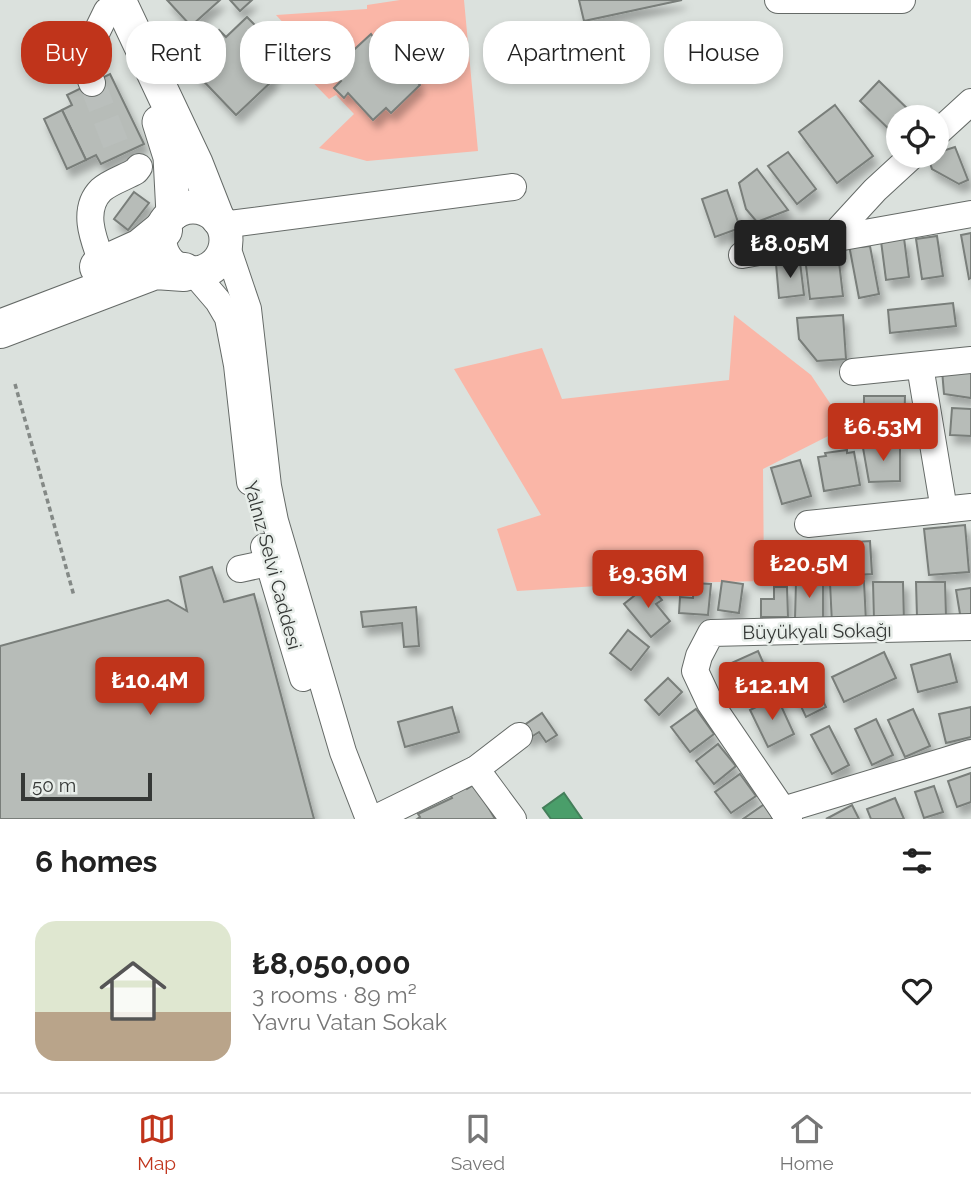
<!DOCTYPE html>
<html lang="en">
<head>
<meta charset="utf-8">
<style>
	:root { --surface:#fff; --page:#f6f6f6; --text:#222; --muted:#767676; --line:#e0e0e0; --accent:#c0341b }
	body { margin:0; font-family:Raleway,sans-serif; background:var(--page); color:var(--text); height:100vh; display:flex; flex-direction:column; font-size:26px; white-space:nowrap }
	* { box-sizing:border-box; margin:0 }
	p { font-size:23px; color:var(--muted) }
	.icon { flex:none; width:38px; height:38px; fill:none; stroke:currentColor; stroke-width:2; stroke-linecap:round; stroke-linejoin:round }
	.map { position:relative; height:819px; overflow:hidden }
	.panel { display:flex; flex-direction:column; background:var(--surface); flex:1 }
	.panel>* { flex:none }
	.top-card { position:absolute; left:21px; top:21px; width:929px; height:63px; display:flex; gap:14px }
	.buttons { position:absolute; left:886px; top:105px; display:grid; gap:14px }
	.buttons a { display:grid; place-items:center; width:63px; height:63px; border-radius:50%; background:var(--surface); box-shadow:0 4px 10px #0003; font-size:35px }
	.scale { position:absolute; left:21px; bottom:18px; width:131px; box-sizing:border-box; padding-left:7px; border:4px solid #353836; border-top:0; font-size:19px; line-height:24px; white-space:nowrap; color:#353836; -webkit-text-stroke:5px #e8eeea; paint-order:stroke }
	.price { position:absolute; translate:-50% -60px; padding:0 16px; border-radius:7px; background:var(--accent); color:#fff; font-size:23px; line-height:46px; filter:drop-shadow(0 2px 4px #0008) }
	.price::after { content:''; position:absolute; left:50%; top:42px; width:21px; height:16px; margin-left:-10px; background:inherit; clip-path:polygon(0 0,100% 0,50% 100%) }
	.price.active { background:#222; color:#fff }
	ul { padding:0; list-style:none }
	li { display:flex; align-items:center; gap:21px; height:175px; padding:0 35px }
	li+li { border-top:2px solid var(--line) }
	li span { display:grid; place-items:center; flex:none; width:196px; height:140px; border-radius:21px; color:#555 }
	li>.icon { margin-inline-start:auto }
	span .icon { width:84px; height:84px; fill:#fffc; stroke-width:1 }
	li b { font-size:30px }
	h2 { display:flex; justify-content:space-between; align-items:center; height:84px; padding:0 35px; font-size:30px }
	.pill { padding:0 24px; border-radius:28px; background:var(--surface); box-shadow:0 4px 10px #0003; font-size:24px; line-height:63px }
	.pill.active { background:var(--accent); color:#fff }
	.dock { display:flex; justify-content:space-around; align-items:center; height:98px; border-top:2px solid var(--line); background:var(--surface); font-size:19px; color:var(--muted) }
	.dock a { display:grid; justify-items:center; gap:4px }
	.dock .active { color:var(--accent) }
	.map>svg:first-child { display:block }
	.green { fill:#fab6a7 }
	.water { fill:#4a9e6a; stroke:#447f5a; stroke-width:2 }
	.building { fill:#b7bcb8; stroke:#797e7a; stroke-width:2; filter:url(#shadow) }
	.lines { fill:none; stroke-linecap:round; stroke-linejoin:round }
	.minor-tunnel { stroke:#babfbc; stroke-width:26; stroke-dasharray:26 13; stroke-linecap:butt }
	.minor-casing { stroke:#656a67; stroke-width:28 }
	.major-casing { stroke:#656a67; stroke-width:35 }
	.highway-casing { stroke:#656a67; stroke-width:40 }
	.path { stroke:#848986; stroke-width:3.5; stroke-dasharray:5 3.5; stroke-linecap:butt }
	.minor { stroke:#fff; stroke-width:26 }
	.major { stroke:#fff; stroke-width:33 }
	.highway { stroke:#fff; stroke-width:38 }
	.labels { text-anchor:middle; dominant-baseline:central; stroke-width:5; stroke-linejoin:round; paint-order:stroke }
	.street-label { font-size:19px; fill:#353836; stroke:#e8eeea }
</style>
</head>
<body>
<div class="map">
<svg width="971" height="819" viewBox="0 0 971 819">
	<defs>
		<filter id="shadow"><feDropShadow dx="4.5" dy="8" stdDeviation="3.5" flood-color="#0004"/></filter>
	</defs>
	<rect width="100%" height="100%" fill="#dbe1dd"/>
	<g class="green">
		<path d="M400 0H464L478 151 367 161 319 148 354 114 336 95 329 99 289 58 303 44 276 15 367 9V5Z"/>
		<path d="M734 315 811 375 846 427 763 469 764 581 630 584 517 591 497 529 541 515 454 369 542 348 562 399 729 380Z"/>
	</g>
	<path class="water" d="M564 793 582 819H551L543 808Z"/>
	<g class="building">
		<path d="M167 0H220L191 26Z"/>
		<path d="M230 0H252L240 11Z"/>
		<path d="M579 0H682L584 21Z"/>
		<path d="M247 17 284 55 279 60 283 64 269 77 273 80 236 115 191 68 197 63 194 60 197 58 194 53 219 30 226 37Z"/>
		<path d="M385 27 392 35 398 30 426 59 412 72 417 77 414 79 420 85 391 113 386 108 373 120 348 93 344 98 334 88 341 81 334 74 346 62 344 59 371 34 374 38Z"/>
		<path d="M110 74 144 144 101 164 96 155 86 160 62 110 72 105 67 95Z"/>
		<path d="M879 81 915 116 898 117 896 136 860 101Z"/>
		<path d="M835 105 873 156 837 183 799 132Z"/>
		<path d="M62 110 86 160 67 169 44 119Z"/>
		<path d="M955 147 968 180 959 184 932 169 928 157 936 156V153Z"/>
		<path d="M788 152 816 189 797 204 768 166Z"/>
		<path d="M757 169 788 210 757 222 746 209 739 183Z"/>
		<path d="M727 190 740 228 715 237 702 199Z"/>
		<path d="M134 192 149 203 128 230 114 219Z"/>
		<path d="M971 233V278L969 279 961 235Z"/>
		<path d="M937 236 943 276 922 279 916 239Z"/>
		<path d="M904 238 909 277 886 280 881 241Z"/>
		<path d="M861 243 862 247 870 246 879 294 859 298 849 245Z"/>
		<path d="M837 245 843 296 810 299 804 249Z"/>
		<path d="M800 262 804 295 779 298 776 264Z"/>
		<path d="M953 303 956 326 890 333 888 310Z"/>
		<path d="M843 315 846 359 817 361 799 339 797 318Z"/>
		<path d="M971 369V398L944 394 942 370Z"/>
		<path d="M864 396H905L904 432 864 431Z"/>
		<path d="M952 408 971 409V436L950 435Z"/>
		<path d="M900 445V481L869 482 863 448Z"/>
		<path d="M847 450V453L854 452 860 485 824 491 818 457 826 456 825 453Z"/>
		<path d="M800 460 811 496 782 504 771 468Z"/>
		<path d="M965 525 969 572 929 575 924 529Z"/>
		<path d="M870 541 872 574 839 576 837 543Z"/>
		<path d="M831 545 834 578 791 581 788 548Z"/>
		<path d="M212 567 224 602 254 594 314 819H0V646L168 600 187 611 180 577Z"/>
		<path d="M722 581 743 584 739 613 718 610Z"/>
		<path d="M796 581H823V619H795Z"/>
		<path d="M864 581 866 622 832 624 830 583Z"/>
		<path d="M873 582H903L904 622H874Z"/>
		<path d="M916 582H945L946 616 917 617Z"/>
		<path d="M694 583 711 584 708 615 679 613 680 597 693 598Z"/>
		<path d="M649 584 662 600 656 604 670 621 651 637 624 604Z"/>
		<path d="M774 587H787L788 617H761V599H774Z"/>
		<path d="M971 588V618L961 620 956 590Z"/>
		<path d="M416 607 419 646 404 647 402 623 363 627 361 612Z"/>
		<path d="M628 630 649 647 631 670 610 653Z"/>
		<path d="M758 651 773 685 742 698 727 665Z"/>
		<path d="M884 652 896 678 844 702 832 677Z"/>
		<path d="M950 654 957 682 918 692 911 665Z"/>
		<path d="M809 672 826 707 806 717 789 681Z"/>
		<path d="M668 678 682 692 659 715 645 700Z"/>
		<path d="M777 697 794 734 768 747 750 710Z"/>
		<path d="M452 707 459 732 405 747 398 722Z"/>
		<path d="M971 707V737L946 743 939 714Z"/>
		<path d="M696 709 714 734 690 752 671 727Z"/>
		<path d="M913 709 930 746 905 757 888 720Z"/>
		<path d="M542 713 557 735 546 742 539 732 528 739 520 728Z"/>
		<path d="M876 719 893 755 872 765 855 729Z"/>
		<path d="M829 726 849 765 832 774 811 735Z"/>
		<path d="M718 744 736 766 714 784 696 761Z"/>
		<path d="M971 773V802L957 807 948 781Z"/>
		<path d="M740 774 756 796 731 813 715 792Z"/>
		<path d="M475 784 495 819H417L420 817 418 814 452 798 450 794 465 786 467 789Z"/>
		<path d="M934 786 943 812 924 818 915 792Z"/>
		<path d="M895 798 904 819H871L867 809Z"/>
		<path d="M766 803 777 819H743Z"/>
		<path d="M852 805 859 819H826Z"/>
	</g>
	<g class="lines">
		<path class="minor-tunnel" d="M92 83 120 155"/>
		<defs>
			<g id="minor">
				<path d="M778 0H902"/>
				<path d="M92 83 83 60 107 11"/>
				<path d="M936 134 971 102"/>
				<path d="M222 225 513 187"/>
				<path d="M830 239 875 190 912 156"/>
				<path d="M226 244 248 309 268 486 275 521 343 752 369 819"/>
				<path d="M742 255 971 214"/>
				<path d="M103 265C95 243 80 211 101 190 110 182 126 177 136 171L139 167"/>
				<path d="M194 273 218 301 228 318 237 365 250 482"/>
				<path d="M920 366 944 510"/>
				<path d="M853 372 971 360"/>
				<path d="M808 524 971 507"/>
				<path d="M264 547 303 678"/>
				<path d="M240 569 268 563"/>
				<path d="M476 769 513 819"/>
				<path d="M783 810 971 753"/>
				<path d="M374 819 476 769 519 736"/>
				<path d="M789 819 710 703 695 671 699 656 711 633 971 627"/>
			</g>
			<g id="major">
				<path d="M119 0 196 163 218 219"/>
				<path d="M159 122 170 157 173 214"/>
				<circle cx="193" cy="240" r="33"/>
			</g>
			<g id="highway">
				<path d="M99 267 141 248 163 230"/>
				<path d="M0 329 155 270 184 272"/>
			</g>
		</defs>
		<use href="#minor" class="minor-casing"/>
		<use href="#major" class="major-casing"/>
		<use href="#highway" class="highway-casing"/>
		<path class="path" d="M15 384 74 596"/>
		<use href="#minor" class="minor"/>
		<use href="#major" class="major"/>
		<use href="#highway" class="highway"/>
	</g>
	<g class="labels">
		<g class="street-label">
			<text transform="translate(273 565) rotate(75)">Yalnız Selvi Caddesi</text>
			<text transform="translate(817 631) rotate(-1)">Büyükyalı Sokağı</text>
		</g>
	</g>
</svg>
<div class="buttons">
<a><svg class="icon" aria-label="locate" viewBox="0 0 24 24"><circle cx="12" cy="12" r="6"/><path d="M12 2v4M12 18v4M2 12h4M18 12h4"/></svg></a>
</div>
<div class="scale">50 m</div>
<b class="price active" style="left:790px;top:280px">₺8.05M</b>
<b class="price" style="left:883px;top:463px">₺6.53M</b>
<b class="price" style="left:809px;top:600px">₺20.5M</b>
<b class="price" style="left:648px;top:610px">₺9.36M</b>
<b class="price" style="left:150px;top:717px">₺10.4M</b>
<b class="price" style="left:772px;top:722px">₺12.1M</b>
<div class="top-card">
<a class="pill active">Buy</a>
<a class="pill">Rent</a>
<a class="pill">Filters</a>
<a class="pill">New</a>
<a class="pill">Apartment</a>
<a class="pill">House</a>
</div>
</div>
<section class="panel">
<h2>6 homes<svg class="icon" aria-label="filters" viewBox="0 0 24 24"><path d="M4 7h16M4 17h16"/><circle cx="9" cy="7" r="2"/><circle cx="15" cy="17" r="2"/></svg></h2>
<ul>
<li><span style="background:linear-gradient(#dfe7d0 65%,#b9a48a 0)"><svg class="icon" aria-label="home" viewBox="0 0 24 24"><path d="M3 11l9-7 9 7M6 9v11h12V9"/></svg></span><div><b>₺8,050,000</b><p>3 rooms · 89 m²</p><p>Yavru Vatan Sokak</p></div><svg class="icon" aria-label="heart" viewBox="0 0 24 24"><path d="M12 20l-8-8c-3-5 5-10 8-4 3-6 11-1 8 4z"/></svg></li>
</ul>
</section>
<nav class="dock">
<a class="active"><svg class="icon" aria-label="map" viewBox="0 0 24 24"><path d="M3 6l6-2 6 2 6-2v14l-6 2-6-2-6 2zM9 4v14M15 6v14"/></svg>Map</a>
<a><svg class="icon" aria-label="saved" viewBox="0 0 24 24"><path d="M7 4h10v16l-5-4-5 4z"/></svg>Saved</a>
<a><svg class="icon" aria-label="home" viewBox="0 0 24 24"><path d="M3 11l9-7 9 7M6 9v11h12V9"/></svg>Home</a>
</nav>
</body>
</html>
